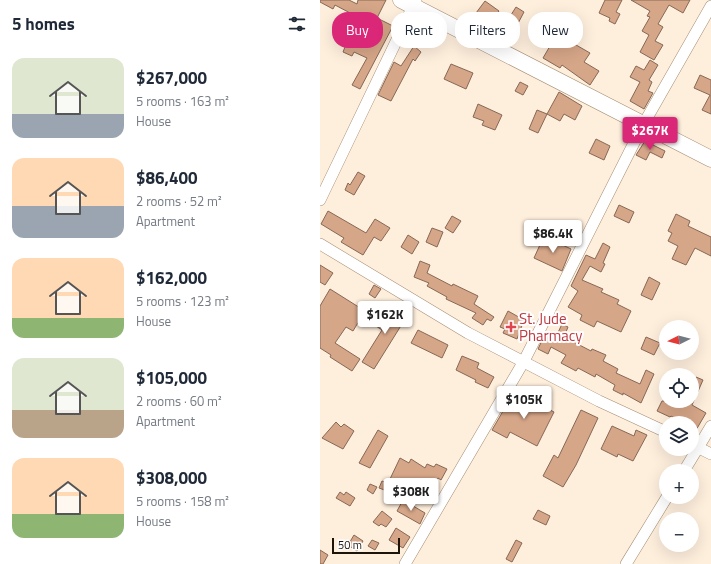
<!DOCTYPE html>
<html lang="en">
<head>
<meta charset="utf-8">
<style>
	:root { --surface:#fff; --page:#f6f6f7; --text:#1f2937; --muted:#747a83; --accent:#db2777 }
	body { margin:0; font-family:"Titillium Web",sans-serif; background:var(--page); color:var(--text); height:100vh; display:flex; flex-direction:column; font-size:15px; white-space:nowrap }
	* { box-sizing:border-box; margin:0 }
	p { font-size:13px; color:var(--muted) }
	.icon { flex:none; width:22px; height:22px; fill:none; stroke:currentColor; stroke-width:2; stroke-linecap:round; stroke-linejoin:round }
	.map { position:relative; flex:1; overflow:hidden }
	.side { display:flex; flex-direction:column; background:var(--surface); width:320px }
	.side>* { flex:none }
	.hud { position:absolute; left:12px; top:12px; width:319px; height:36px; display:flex; gap:8px }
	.needle { width:26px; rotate:264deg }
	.buttons { position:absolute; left:339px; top:320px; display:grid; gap:8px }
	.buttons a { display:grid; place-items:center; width:40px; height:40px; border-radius:50%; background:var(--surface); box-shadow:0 4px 16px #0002; font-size:20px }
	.scale { position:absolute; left:12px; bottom:10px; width:68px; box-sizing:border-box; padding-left:4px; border:2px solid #1d1409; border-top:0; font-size:11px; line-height:14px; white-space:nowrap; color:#1d1409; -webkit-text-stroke:3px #fefefe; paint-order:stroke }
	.price { position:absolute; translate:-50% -34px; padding:0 9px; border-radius:4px; background:#fff; color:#222; font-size:13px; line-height:26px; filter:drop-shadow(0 1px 2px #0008) }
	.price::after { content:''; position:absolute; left:50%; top:24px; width:12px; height:9px; margin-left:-6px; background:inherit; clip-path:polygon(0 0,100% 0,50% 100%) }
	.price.selected { background:var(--accent); color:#fff }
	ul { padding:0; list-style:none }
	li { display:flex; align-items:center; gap:12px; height:100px; padding:0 12px }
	li span { display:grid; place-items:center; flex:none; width:112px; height:80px; border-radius:12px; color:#555 }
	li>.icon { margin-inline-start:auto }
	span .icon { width:48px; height:48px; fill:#fffc; stroke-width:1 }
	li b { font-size:17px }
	h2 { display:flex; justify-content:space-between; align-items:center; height:48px; padding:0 12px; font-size:17px }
	.pill { padding:0 14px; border-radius:16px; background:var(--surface); box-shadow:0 4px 16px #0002; font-size:14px; line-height:36px }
	.pill.selected { background:var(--accent); color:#fff }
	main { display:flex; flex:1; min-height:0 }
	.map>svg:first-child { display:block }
	.building { fill:#d6a688; stroke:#876856; fill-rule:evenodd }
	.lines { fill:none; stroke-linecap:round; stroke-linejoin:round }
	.street-casing { stroke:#a58d72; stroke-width:12 }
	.secondary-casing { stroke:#a58d72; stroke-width:17 }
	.street { stroke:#fff; stroke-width:11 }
	.secondary { stroke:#fff; stroke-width:16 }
	.health-dot { fill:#e0444e; stroke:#fefefe; stroke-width:1.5 }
	.labels { text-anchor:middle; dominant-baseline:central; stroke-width:4; stroke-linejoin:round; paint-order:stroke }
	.health-label { font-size:15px; fill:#be3a42; stroke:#fefefe; text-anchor:start }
</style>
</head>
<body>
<main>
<section class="side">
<h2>5 homes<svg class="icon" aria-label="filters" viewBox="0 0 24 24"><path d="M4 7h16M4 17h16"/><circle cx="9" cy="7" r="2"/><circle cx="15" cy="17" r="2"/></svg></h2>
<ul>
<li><span style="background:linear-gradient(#dfe7d0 70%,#9aa5b1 0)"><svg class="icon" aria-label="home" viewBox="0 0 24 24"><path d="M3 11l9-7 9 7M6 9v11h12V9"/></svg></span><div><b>$267,000</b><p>5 rooms · 163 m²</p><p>House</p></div></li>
<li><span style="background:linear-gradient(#ffd9b3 60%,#9aa5b1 0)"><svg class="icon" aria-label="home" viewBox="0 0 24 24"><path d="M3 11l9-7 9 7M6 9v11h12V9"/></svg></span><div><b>$86,400</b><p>2 rooms · 52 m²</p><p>Apartment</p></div></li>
<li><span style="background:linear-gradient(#ffd9b3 75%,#8fb573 0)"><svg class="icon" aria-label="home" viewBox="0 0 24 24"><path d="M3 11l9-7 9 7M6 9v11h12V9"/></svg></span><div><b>$162,000</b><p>5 rooms · 123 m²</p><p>House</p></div></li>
<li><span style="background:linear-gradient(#dfe7d0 65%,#b9a48a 0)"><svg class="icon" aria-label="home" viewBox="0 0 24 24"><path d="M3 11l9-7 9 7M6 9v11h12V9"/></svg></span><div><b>$105,000</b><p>2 rooms · 60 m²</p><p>Apartment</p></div></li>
<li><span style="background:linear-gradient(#ffd9b3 70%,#8fb573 0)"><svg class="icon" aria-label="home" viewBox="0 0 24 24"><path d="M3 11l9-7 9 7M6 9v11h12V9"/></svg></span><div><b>$308,000</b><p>5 rooms · 158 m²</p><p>House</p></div></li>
</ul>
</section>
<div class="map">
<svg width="391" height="564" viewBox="0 0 391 564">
	<rect width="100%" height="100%" fill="#feeedc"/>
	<g class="building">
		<path d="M0 0H29L37 4 38 0H66L57 18 73 26 40 89 32 85 47 58 34 52 32 56 23 52 29 37 22 34 32 14 15 5 13 9 0 2ZM49 21 60 29 54 43 41 37Z"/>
		<path d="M285 0H302L296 12 300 14 295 24 289 21 290 18 279 13Z"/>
		<path d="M311 0H370L363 13 349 5 338 24 343 27 335 41 343 45 334 60 320 52 329 35 322 31 330 17 327 16 330 11Z"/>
		<path d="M165 1 179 11 167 27 153 17Z"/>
		<path d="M196 7 204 12 194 31 184 26Z"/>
		<path d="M237 34 270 53 264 62 279 71 270 85 242 65 240 68 223 58Z"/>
		<path d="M94 46 101 52 95 61 93 59 71 101 58 95 74 62 81 66Z"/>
		<path d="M330 60 338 65 329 80 332 82 328 91 333 93 324 109 310 101 320 82 310 77 316 66 324 70Z"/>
		<path d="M131 64 153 73 146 89 124 79Z"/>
		<path d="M380 75 391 80V114L382 110 390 95 374 88Z"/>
		<path d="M200 82 208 86 203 95 195 91Z"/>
		<path d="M239 92 262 106 255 120 244 114 240 121 227 114Z"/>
		<path d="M158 104 182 115 175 130 162 125 164 121 153 117Z"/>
		<path d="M217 110 227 114 218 133 209 129Z"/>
		<path d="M276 139 290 146 284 160 269 153Z"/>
		<path d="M325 141 345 151 342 158 330 152 326 160 316 155Z"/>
		<path d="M38 172 45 176 34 195 25 190 28 183 30 185Z"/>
		<path d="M299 205 314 212 309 223 294 216Z"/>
		<path d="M8 211 46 233 55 219 70 228 61 241 54 237 43 255 21 242 24 238 1 224Z"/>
		<path d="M356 214 370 221 368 226 391 237V256L375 248 366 265 352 259 358 246 348 241 352 233 348 231Z"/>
		<path d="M132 216 141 221 133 233 125 228Z"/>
		<path d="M112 228 123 232 117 247 106 242Z"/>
		<path d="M88 235 99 242 92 254 81 247Z"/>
		<path d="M224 236 251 249 242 271 214 258Z"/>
		<path d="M283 243 290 247 283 263 285 264 281 272 270 266 262 280 283 289 281 292 299 300 297 304 311 311 301 332 277 321 274 327 260 320 262 315 248 307 258 291 251 286 266 255 275 259Z"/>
		<path d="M100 261 110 265 107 273 132 286 133 284 158 296 154 304 174 317 171 321 167 319 163 325 152 318 156 313 126 299 127 297 107 286 109 283 94 277Z"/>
		<path d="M0 265 13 273 5 285 0 282Z"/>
		<path d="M329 277 340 283 332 300 321 295Z"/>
		<path d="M54 285 61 289 55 298 49 294Z"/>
		<path d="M10 289 45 311 33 331 26 327 15 343 40 359 32 371 10 357 11 355 0 348V306Z"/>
		<path d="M69 305 87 316 54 369 42 362 62 330 56 326Z"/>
		<path d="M188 311 204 320 197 339 183 333 185 329 180 327Z"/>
		<path d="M242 324 248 327 244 337 271 351 272 349 286 355 283 361 298 369 296 373 320 384 326 370 334 374 321 403 303 393V395L293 390 295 385 276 374 275 377 258 368 256 371 241 363 246 355 231 347 228 354 218 349 225 334 235 339Z"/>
		<path d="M98 330 128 345 122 358 91 343Z"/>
		<path d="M326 337 340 343 334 355 321 349Z"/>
		<path d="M142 356 159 363 157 368 174 377 168 388 155 382 156 380 136 370Z"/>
		<path d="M376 377 383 380 372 405 386 413 372 437V423H363L351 416 350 417 337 411 342 401H372V385Z"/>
		<path d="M193 394 208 402 209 399 234 412 217 446 190 432 187 438 172 430Z"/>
		<path d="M261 410 278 418 256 465 243 487 223 476 234 455 238 458Z"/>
		<path d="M16 422 21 427 24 424 34 431 23 449 2 438Z"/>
		<path d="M292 426 314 436 316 430 327 435 313 461 298 454 297 457 281 449Z"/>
		<path d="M58 430 68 436 50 468 39 463Z"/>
		<path d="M80 458 89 463 91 459 105 468 107 464 114 467 116 464 127 469 121 480 118 478 116 481 114 480 104 498 79 481 78 483 70 479Z"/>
		<path d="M62 481 73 485 70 492 59 488Z"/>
		<path d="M50 484 57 487 53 494 47 490Z"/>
		<path d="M20 492 24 495 26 492 35 498 30 506 16 498Z"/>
		<path d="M83 500 105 513 100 524 77 511Z"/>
		<path d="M218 510 230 516 226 525 213 519Z"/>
		<path d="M62 511 72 519 66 527 61 524 59 526 53 522Z"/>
		<path d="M76 528 90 537 83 548 69 540Z"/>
		<path d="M34 535 43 541 37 551 28 545Z"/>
		<path d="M52 540 59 543 55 550 48 546Z"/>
		<path d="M196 540 202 543 192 562 186 559Z"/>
		<path d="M0 550 8 555 3 564H0Z"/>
	</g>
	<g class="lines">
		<defs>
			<g id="street">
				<path d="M0 200 96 0"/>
				<path d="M0 244 148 333 279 401 346 432"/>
				<path d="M373 445 391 454"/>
				<path d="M364 471 391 426"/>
				<path d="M85 564 204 361 323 125 391 6"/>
				<path d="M306 564 347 497"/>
			</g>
			<path id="secondary" d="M81 0 391 159"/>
		</defs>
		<use href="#street" class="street-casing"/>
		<use href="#secondary" class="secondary-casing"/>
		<use href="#street" class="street"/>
		<use href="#secondary" class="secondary"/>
	</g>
	<path class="health-dot" d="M189 321h4v4h4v4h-4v4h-4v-4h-4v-4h4z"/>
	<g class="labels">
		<g class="health-label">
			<text x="199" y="318">St. Jude<tspan x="199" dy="17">Pharmacy</tspan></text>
		</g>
	</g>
</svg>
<div class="buttons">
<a><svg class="needle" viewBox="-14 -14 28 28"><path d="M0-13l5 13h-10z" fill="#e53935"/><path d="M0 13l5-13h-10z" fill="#747a83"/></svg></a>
<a><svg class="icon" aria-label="locate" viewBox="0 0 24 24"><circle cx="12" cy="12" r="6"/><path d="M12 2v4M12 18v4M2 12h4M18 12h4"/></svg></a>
<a><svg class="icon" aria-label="layers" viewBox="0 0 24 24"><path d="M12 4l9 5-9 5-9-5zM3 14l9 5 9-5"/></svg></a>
<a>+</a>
<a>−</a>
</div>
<div class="scale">50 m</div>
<b class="price selected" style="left:330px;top:151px">$267K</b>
<b class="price" style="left:233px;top:254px">$86.4K</b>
<b class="price" style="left:65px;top:335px">$162K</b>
<b class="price" style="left:204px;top:420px">$105K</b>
<b class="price" style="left:91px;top:512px">$308K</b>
<div class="hud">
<a class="pill selected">Buy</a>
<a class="pill">Rent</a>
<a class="pill">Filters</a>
<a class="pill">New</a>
</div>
</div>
</main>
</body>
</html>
